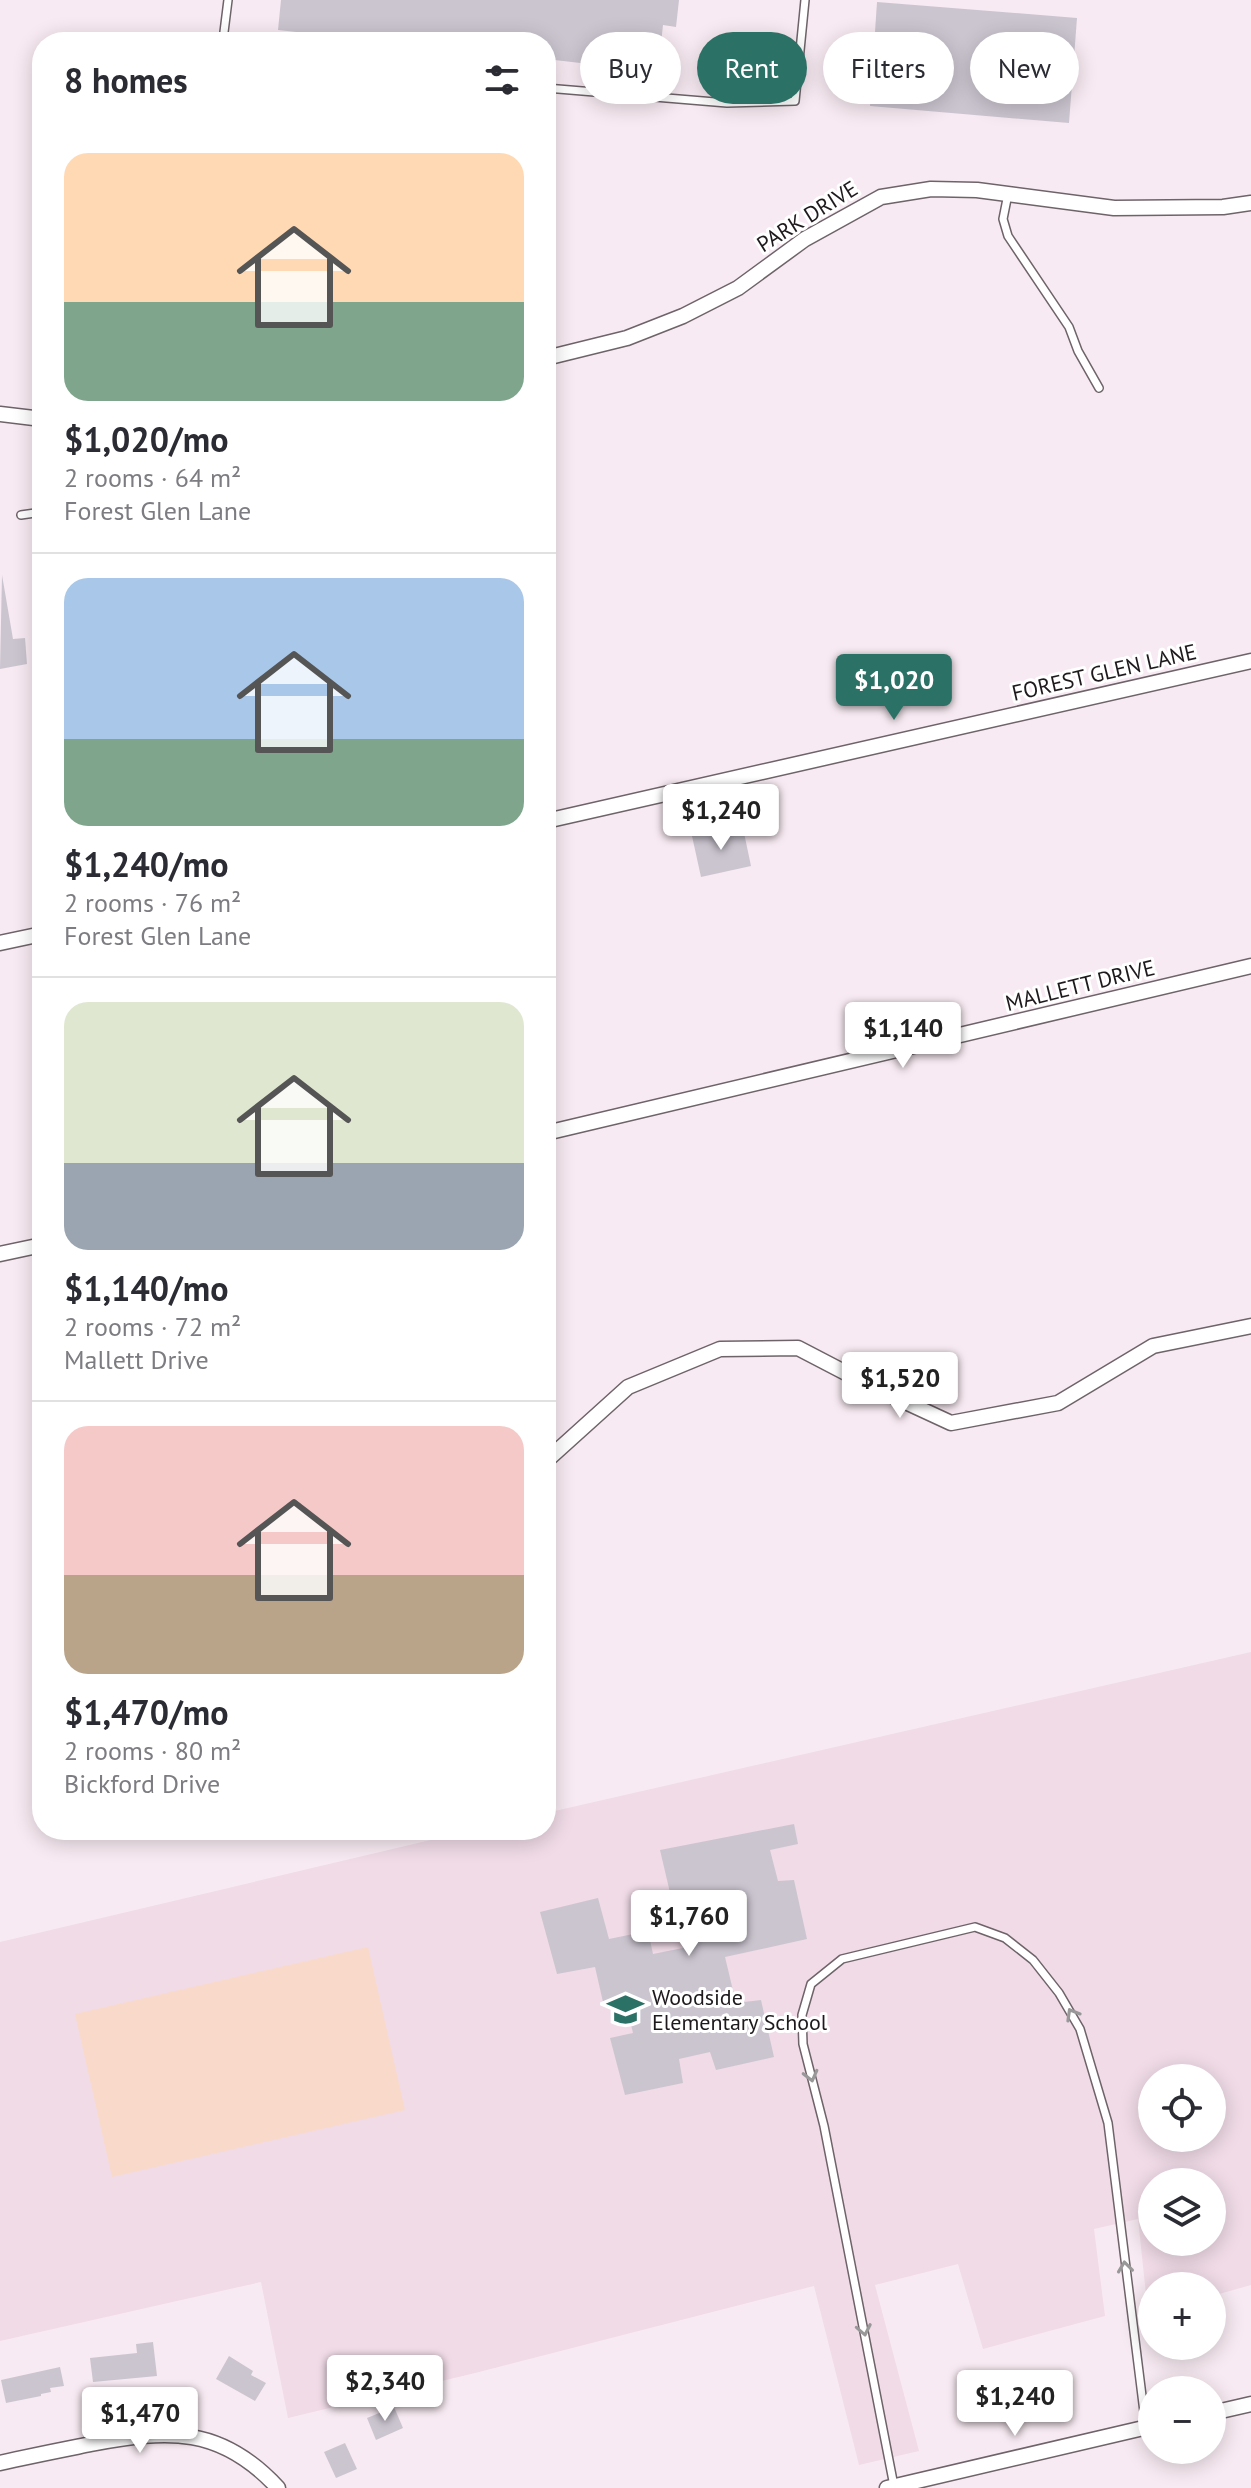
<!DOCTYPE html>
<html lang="en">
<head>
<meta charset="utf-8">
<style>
	:root { --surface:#fff; --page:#f7f7f7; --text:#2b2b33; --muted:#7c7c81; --line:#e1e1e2; --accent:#2c7165 }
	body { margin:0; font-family:"PT Sans",sans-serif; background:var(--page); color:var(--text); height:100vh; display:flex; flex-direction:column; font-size:30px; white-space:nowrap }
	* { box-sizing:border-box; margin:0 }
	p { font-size:26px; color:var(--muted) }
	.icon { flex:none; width:44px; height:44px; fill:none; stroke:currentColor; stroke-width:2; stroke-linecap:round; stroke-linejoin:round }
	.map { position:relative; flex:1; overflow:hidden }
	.side { position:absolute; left:32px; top:32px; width:524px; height:1808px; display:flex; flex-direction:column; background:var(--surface); border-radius:32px; box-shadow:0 4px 20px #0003 }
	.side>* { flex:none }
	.guide { position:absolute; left:580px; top:32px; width:550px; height:72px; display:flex; gap:16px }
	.tools { position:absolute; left:1138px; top:2064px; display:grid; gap:16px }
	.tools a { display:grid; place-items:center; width:88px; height:88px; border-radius:50%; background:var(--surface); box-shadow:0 4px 20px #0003; font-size:40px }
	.price { position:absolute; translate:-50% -68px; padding:0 18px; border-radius:8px; background:#fff; color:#222; font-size:26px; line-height:52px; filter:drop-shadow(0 2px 4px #0008) }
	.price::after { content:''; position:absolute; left:50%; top:48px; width:24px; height:18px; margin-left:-12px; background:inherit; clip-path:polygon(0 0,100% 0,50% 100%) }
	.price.on { background:var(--accent); color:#fff }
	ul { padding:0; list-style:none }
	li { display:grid; align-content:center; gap:16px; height:424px; padding:0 32px }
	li+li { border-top:2px solid var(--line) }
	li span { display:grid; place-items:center; height:248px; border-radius:24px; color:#555 }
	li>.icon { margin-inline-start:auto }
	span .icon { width:144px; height:144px; fill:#fffc; stroke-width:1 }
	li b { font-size:34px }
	h2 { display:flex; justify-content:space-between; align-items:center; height:96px; padding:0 32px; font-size:34px }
	.tag { padding:0 28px; border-radius:36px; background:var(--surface); box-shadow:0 4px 20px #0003; font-size:28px; line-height:72px }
	.tag.on { background:var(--accent); color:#fff }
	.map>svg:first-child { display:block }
	.built { fill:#f0dbe7; fill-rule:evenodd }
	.green { fill:#f9daca }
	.building { fill:#cbc5d0 }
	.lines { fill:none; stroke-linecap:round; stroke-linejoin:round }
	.service-casing { stroke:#6e6369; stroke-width:10 }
	.minor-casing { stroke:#6e6369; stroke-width:17 }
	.service { stroke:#fff; stroke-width:7 }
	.minor { stroke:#fff; stroke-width:14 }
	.oneway { stroke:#999899 }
	.labels { text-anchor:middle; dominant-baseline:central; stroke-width:6; stroke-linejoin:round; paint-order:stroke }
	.street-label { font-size:22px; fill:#1d191c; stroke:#fff }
	.poi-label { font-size:22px; fill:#1d191c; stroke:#fff; text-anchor:start }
</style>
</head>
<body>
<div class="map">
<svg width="1251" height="2488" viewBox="0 0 1251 2488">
	<rect width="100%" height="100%" fill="#f8eaf2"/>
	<path class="built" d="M1251 1652V2285L1212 2296V2286H1152V2312L1148 2313 1138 2219 1094 2229 1105 2316 983 2349 958 2264 875 2285 919 2451 859 2465 814 2286 475 2373 288 2418 261 2282 0 2341V1942L473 1830H546V1813ZM1152 2078H1212V2138H1152ZM1152 2182H1212V2242H1152Z"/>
	<path class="green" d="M368 1947 405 2110 112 2177 75 2014Z"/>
	<g class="building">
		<path d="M281 0H679L676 27 663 25 658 72 546 59V42H388L278 30Z"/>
		<path d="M877 2 1077 18 1069 123 870 106Z"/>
		<path d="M2 575 13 639 25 638 27 664 0 669Z"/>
		<path d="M743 828 751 866 701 877 692 836 723 829V833Z"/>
		<path d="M794 1824 798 1844 770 1850 778 1881 794 1880 807 1939 725 1957 736 2003 761 2000 774 2057 716 2070 710 2052 679 2059 683 2083 625 2095 610 2038 633 2033 625 1999 603 2002 595 1967 557 1974 540 1912 598 1898 609 1939 648 1931 653 1954 683 1948 660 1850Z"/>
		<path d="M153 2342 157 2376 93 2382 90 2358 137 2353 136 2344Z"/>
		<path d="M229 2356 253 2371 251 2375 266 2383 255 2401 216 2379Z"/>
		<path d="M60 2367 64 2386 50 2388 51 2392 41 2394V2396L6 2403 1 2380Z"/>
		<path d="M394 2407 403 2428 376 2440 367 2418Z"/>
		<path d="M345 2443 357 2469 336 2478 324 2452Z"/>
	</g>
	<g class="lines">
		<defs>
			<g id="service">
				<path d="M226 42 224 32 228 0"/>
				<path d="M546 88 727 103 795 101 805 0"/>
				<path d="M1008 194 1003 219 1008 236 1069 327 1078 351 1099 388"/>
				<path d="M21 515 42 512"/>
				<path d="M894 2486 824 2126 803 2044 802 2015 811 1984 842 1959 975 1927 1005 1938 1033 1960 1059 1993 1080 2029 1108 2123 1146 2428"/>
			</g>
			<g id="minor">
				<path d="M546 358 627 338 683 316 738 288 805 239 881 197 931 189 977 190 1114 208 1223 207 1251 203"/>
				<path d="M0 414 42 419"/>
				<path d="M546 821 1251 661"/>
				<path d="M0 943 42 934"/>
				<path d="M546 1133 1251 966"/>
				<path d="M0 1254 42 1245"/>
				<path d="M546 1461 628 1387 720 1349 798 1348 871 1386 951 1423 1058 1403 1153 1346 1251 1326"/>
				<path d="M1212 2413 1251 2404"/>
				<path d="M0 2463C30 2456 61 2450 91 2444 168 2429 221 2426 278 2488"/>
				<path d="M887 2488 1152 2426"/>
			</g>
		</defs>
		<use href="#service" class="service-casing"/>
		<use href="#minor" class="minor-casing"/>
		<use href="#service" class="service"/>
		<use href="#minor" class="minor"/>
	</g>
	<defs><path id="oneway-chevron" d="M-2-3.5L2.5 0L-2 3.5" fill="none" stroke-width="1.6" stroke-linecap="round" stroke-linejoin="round" transform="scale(2)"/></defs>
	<g class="oneway">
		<use href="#oneway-chevron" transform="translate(1072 2014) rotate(-120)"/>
		<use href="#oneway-chevron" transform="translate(811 2076) rotate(76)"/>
		<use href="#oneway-chevron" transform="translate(1125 2267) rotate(-97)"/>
		<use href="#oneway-chevron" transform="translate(864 2330) rotate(79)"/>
	</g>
	<defs>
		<symbol id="school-bare" viewBox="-9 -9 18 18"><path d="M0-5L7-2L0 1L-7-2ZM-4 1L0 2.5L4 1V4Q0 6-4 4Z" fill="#2c7165" stroke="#fff" stroke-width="2.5" paint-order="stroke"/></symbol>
	</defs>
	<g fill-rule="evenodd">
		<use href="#school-bare" x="600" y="1984" width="51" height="51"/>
	</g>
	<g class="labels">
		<g class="street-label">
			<text transform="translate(807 216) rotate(-32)">PARK DRIVE</text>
			<text transform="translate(1104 672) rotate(-13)">FOREST GLEN LANE</text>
			<text transform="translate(1080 985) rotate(-14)">MALLETT DRIVE</text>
		</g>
		<g class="poi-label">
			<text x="652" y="1997">Woodside<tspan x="652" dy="25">Elementary School</tspan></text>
		</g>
	</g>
</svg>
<div class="tools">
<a><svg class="icon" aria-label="locate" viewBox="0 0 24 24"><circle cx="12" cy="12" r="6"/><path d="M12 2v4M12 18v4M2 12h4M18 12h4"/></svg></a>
<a><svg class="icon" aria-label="layers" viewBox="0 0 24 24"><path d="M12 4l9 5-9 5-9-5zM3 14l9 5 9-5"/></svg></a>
<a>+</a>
<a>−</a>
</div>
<b class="price on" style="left:894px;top:722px">$1,020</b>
<b class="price" style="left:721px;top:852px">$1,240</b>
<b class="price" style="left:903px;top:1070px">$1,140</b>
<b class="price" style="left:900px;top:1420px">$1,520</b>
<b class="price" style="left:689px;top:1958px">$1,760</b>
<b class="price" style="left:385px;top:2423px">$2,340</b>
<b class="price" style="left:1015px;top:2438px">$1,240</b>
<b class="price" style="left:140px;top:2455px">$1,470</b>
<div class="guide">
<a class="tag">Buy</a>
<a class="tag on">Rent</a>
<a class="tag">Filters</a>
<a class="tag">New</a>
</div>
<section class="side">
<h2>8 homes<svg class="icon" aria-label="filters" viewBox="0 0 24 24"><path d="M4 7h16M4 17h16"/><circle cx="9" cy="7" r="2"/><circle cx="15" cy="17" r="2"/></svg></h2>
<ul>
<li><span style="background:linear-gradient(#ffd9b3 60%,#7fa58c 0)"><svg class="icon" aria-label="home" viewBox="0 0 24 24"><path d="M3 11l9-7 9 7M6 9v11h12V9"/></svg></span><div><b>$1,020/mo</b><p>2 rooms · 64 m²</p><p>Forest Glen Lane</p></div></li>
<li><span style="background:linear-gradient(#a9c7e8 65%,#7fa58c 0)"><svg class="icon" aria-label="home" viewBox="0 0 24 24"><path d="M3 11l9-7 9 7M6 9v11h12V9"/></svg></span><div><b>$1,240/mo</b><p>2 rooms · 76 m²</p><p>Forest Glen Lane</p></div></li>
<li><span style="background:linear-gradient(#dfe7d0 65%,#9aa5b1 0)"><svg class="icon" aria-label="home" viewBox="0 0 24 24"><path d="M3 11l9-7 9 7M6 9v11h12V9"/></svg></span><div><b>$1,140/mo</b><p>2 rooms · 72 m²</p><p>Mallett Drive</p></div></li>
<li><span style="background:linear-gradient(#f6c9c9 60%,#b9a48a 0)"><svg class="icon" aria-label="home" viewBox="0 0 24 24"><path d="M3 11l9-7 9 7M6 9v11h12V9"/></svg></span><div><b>$1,470/mo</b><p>2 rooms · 80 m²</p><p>Bickford Drive</p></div></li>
</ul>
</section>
</div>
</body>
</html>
